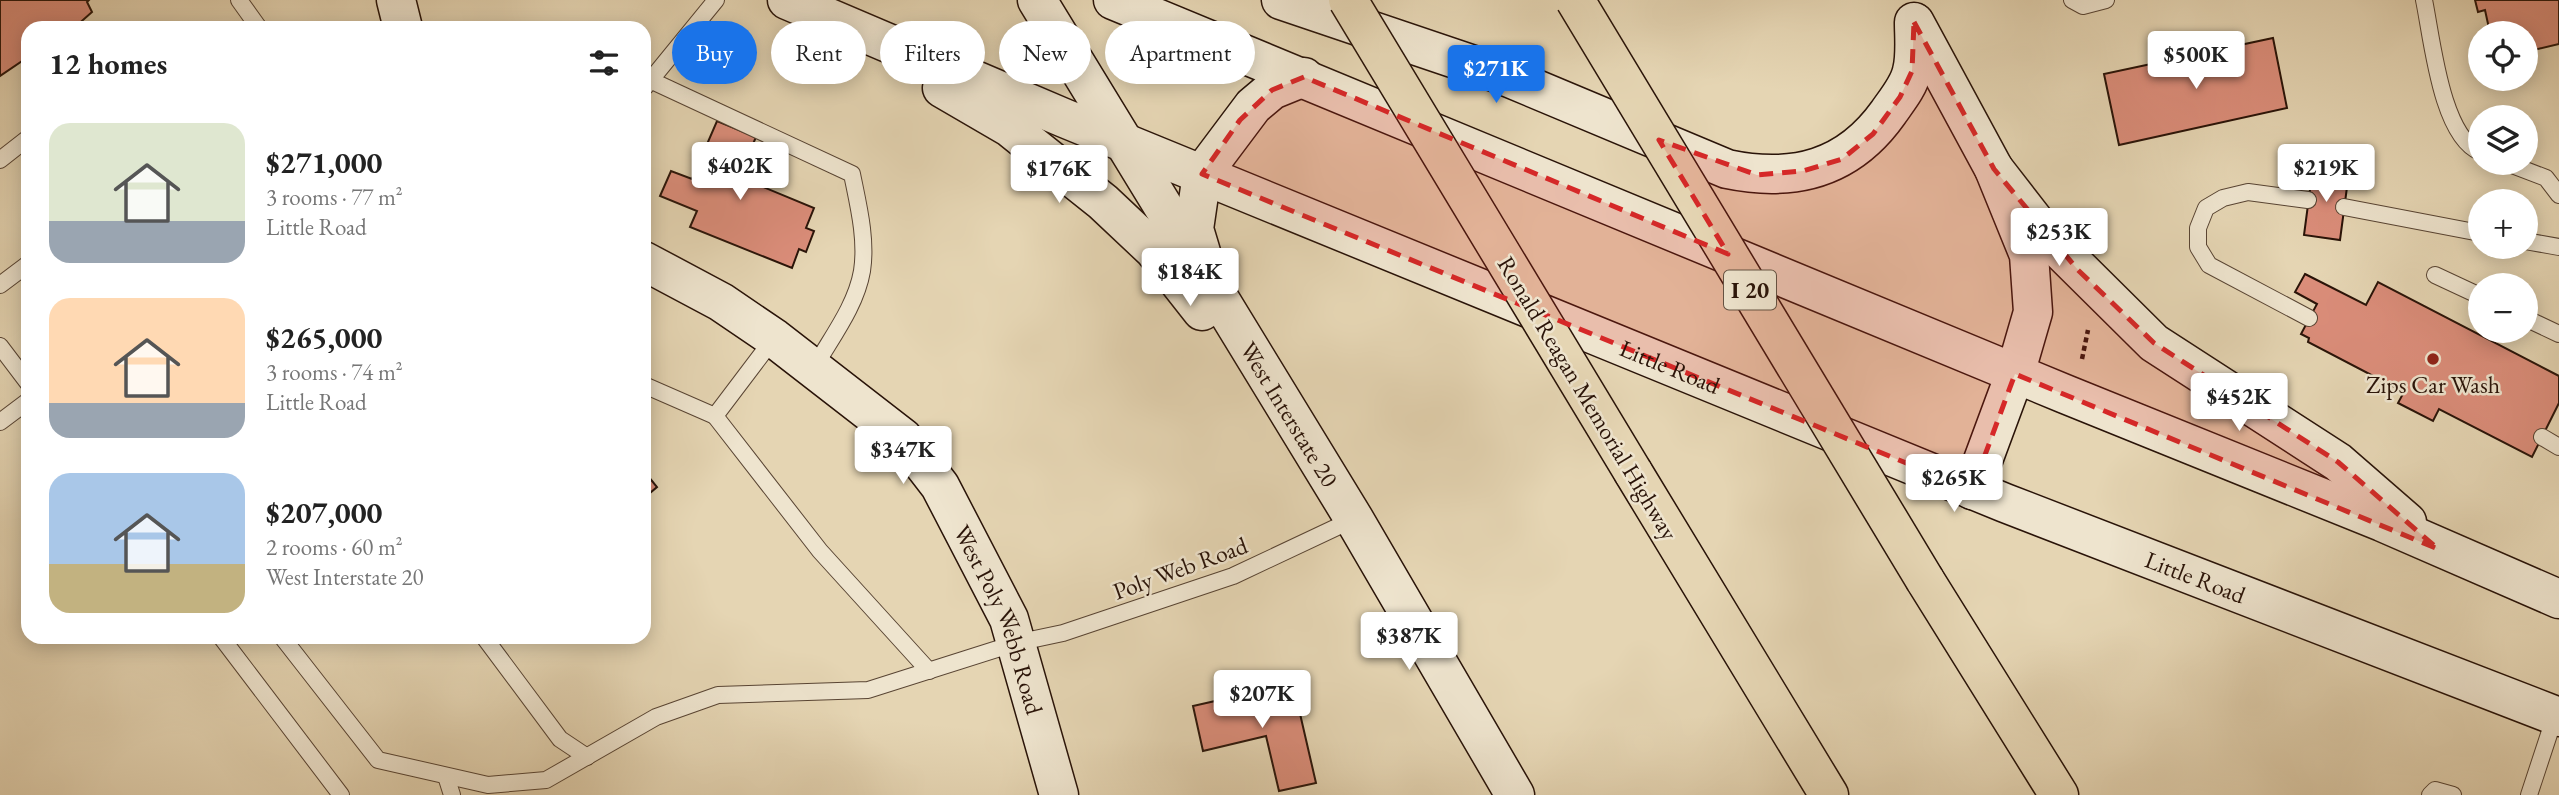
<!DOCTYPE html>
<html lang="en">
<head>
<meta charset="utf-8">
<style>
	:root { --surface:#fff; --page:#f6f6f6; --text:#222; --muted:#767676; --accent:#1a73e8 }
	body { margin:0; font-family:"EB Garamond",serif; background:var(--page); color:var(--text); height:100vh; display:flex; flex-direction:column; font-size:26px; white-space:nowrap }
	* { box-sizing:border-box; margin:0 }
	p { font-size:23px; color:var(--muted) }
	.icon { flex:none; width:38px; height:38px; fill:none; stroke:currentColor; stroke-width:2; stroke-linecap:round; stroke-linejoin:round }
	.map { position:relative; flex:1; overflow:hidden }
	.drawer { position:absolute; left:21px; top:21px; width:630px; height:623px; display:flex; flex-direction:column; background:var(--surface); border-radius:21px; box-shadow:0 4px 18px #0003 }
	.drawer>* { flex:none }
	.hud { position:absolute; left:672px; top:21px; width:665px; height:63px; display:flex; gap:14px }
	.fabs { position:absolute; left:2468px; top:21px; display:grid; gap:14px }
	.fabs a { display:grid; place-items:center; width:70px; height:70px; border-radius:50%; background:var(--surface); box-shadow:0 4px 18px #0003; font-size:35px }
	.price { position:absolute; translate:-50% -60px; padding:0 16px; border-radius:7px; background:#fff; color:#222; font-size:23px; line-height:46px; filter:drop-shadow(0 2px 4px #0008) }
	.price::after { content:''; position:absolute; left:50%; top:42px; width:21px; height:16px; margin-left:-10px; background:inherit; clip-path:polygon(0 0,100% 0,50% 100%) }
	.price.selected { background:var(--accent); color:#fff }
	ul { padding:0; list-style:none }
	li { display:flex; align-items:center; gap:21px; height:175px; padding:0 28px }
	li span { display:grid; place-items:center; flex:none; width:196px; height:140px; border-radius:21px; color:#555 }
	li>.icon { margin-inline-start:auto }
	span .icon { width:84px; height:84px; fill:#fffc; stroke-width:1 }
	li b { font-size:30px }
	h2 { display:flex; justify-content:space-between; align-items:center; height:84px; padding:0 28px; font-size:30px }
	.pill { padding:0 24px; border-radius:32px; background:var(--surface); box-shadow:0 4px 18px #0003; font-size:24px; line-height:63px }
	.pill.selected { background:var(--accent); color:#fff }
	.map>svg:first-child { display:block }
	.building { fill:#db8d7a; stroke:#291308; stroke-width:2 }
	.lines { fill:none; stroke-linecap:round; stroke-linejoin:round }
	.lane-casing { stroke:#584433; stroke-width:18 }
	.secondary-casing { stroke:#291308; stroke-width:41 }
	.highway-casing { stroke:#291308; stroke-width:41 }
	.path { stroke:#291308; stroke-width:4.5; stroke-dasharray:5 3.5; stroke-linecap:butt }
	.lane { stroke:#eee4ce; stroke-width:16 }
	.secondary { stroke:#eee4ce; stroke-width:38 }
	.highway { stroke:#e5d5b3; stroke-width:38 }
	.highway-bridge-casing { stroke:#291308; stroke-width:41; stroke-linecap:butt }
	.highway-bridge { stroke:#e5d5b3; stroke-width:38 }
	.marked { fill:#d62828; fill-opacity:0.2; stroke:#d62828; stroke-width:5; stroke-dasharray:14 9; stroke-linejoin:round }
	.poi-dot { fill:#8f2418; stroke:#eee4ce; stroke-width:2.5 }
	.labels { text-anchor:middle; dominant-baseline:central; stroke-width:5; stroke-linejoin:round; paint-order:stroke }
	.shield { fill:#eee4ce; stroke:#645243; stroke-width:2 }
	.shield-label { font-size:23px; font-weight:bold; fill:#291308 }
	.street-label { font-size:24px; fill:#291308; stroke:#eee4ce }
	.poi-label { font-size:24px; fill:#291308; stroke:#eee4ce }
</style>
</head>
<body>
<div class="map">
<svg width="2559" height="795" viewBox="0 0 2559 795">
	<rect width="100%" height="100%" fill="#e5d5b3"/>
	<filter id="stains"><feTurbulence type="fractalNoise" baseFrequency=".00286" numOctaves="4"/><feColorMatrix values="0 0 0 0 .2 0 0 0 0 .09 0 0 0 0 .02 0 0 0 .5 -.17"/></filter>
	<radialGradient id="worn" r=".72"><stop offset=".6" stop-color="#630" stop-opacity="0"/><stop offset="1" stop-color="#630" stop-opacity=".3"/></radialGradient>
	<g class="building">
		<path d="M0 0H89L87 2 92 12 74 28 71 25 68 28H28V57L0 76Z"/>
		<path d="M2475 0H2559V44L2525 52V33H2490L2485 10 2478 12Z"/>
		<path d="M2273 38 2287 108 2119 145 2104 74Z"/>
		<path d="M717 121 756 137 739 177 814 208 806 228 814 231 806 252 799 249 792 268 690 227 697 211 660 196 671 171 692 179Z"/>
		<path d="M2313 167 2349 172 2340 240 2304 235Z"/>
		<path d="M2305 274 2366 305 2378 282 2559 376V403L2532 457 2439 409 2433 421 2398 403 2404 392 2308 342 2309 338 2301 334 2317 304 2295 292Z"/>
		<path d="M644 471 657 487 644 498Z"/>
		<path d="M1299 682 1305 704 1298 705 1316 783 1279 791 1266 736 1203 751 1193 706Z"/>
	</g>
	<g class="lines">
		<defs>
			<g id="lane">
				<path d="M239 0 259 28"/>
				<path d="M2072 0 2083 6 2106 0"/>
				<path d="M2424 0C2432 38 2441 136 2480 152"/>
				<path d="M650 80 852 174C858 204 867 239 862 271 856 306 831 338 814 368"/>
				<path d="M645 87 716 0"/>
				<path d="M0 160 28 138"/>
				<path d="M2507 163 2546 178 2559 195"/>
				<path d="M2308 200 2248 192 2223 198 2206 208 2198 228V247L2209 265 2309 318"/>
				<path d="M2344 207 2480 233"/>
				<path d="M2525 241 2559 247"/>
				<path d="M2435 275 2480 296"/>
				<path d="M0 285 28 264"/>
				<path d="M2525 318 2559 334"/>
				<path d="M774 338 715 416 820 551 929 671"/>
				<path d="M0 346 28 383"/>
				<path d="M644 385 715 416"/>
				<path d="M0 422 28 401"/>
				<path d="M2542 437 2559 447"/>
				<path d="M221 637 341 795"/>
				<path d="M282 637 378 760 488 785 546 780 656 717 718 695 868 690 1016 643 1063 633 1233 576 1354 519"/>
				<path d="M484 637 560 739 587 757"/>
				<path d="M446 776 452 795"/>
				<path d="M2430 795 2435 790 2453 795"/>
				<path d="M2529 795 2555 716"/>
			</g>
			<g id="secondary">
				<path d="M396 0 403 28"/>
				<path id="s1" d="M787 0 1064 118 2005 503 2559 717"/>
				<path id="s2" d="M1037 0 1354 519 1515 795"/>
				<path d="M1113 0 2065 394 2382 522 2559 599"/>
				<path d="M1281 0 1500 74 1727 169C1794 183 1848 169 1888 113 1897 100 1909 86 1912 71 1916 56 1914 37 1914 22"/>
				<path d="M1915 23 1994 169 2029 255 2033 312 2015 374 1972 490"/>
				<path d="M942 88 1009 127 1103 202 1154 250 1202 311"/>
				<path d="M1994 169 2046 236 2154 343 2338 462 2407 522"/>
				<path d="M1203 259 1194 229 1202 174 1253 106 1272 90 1304 77"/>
				<path id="s3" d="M644 261 721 302 774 338 903 438 940 486 1009 619 1059 795"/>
			</g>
			<g id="highway">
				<path d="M1633 472 1829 795"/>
				<path d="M1925 580 2059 795"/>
			</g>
		</defs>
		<use href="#lane" class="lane-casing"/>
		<use href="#secondary" class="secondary-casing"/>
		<use href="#highway" class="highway-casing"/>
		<path class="path" d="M2082 359 2088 330"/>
		<use href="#lane" class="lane"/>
		<use href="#secondary" class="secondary"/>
		<use href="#highway" class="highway"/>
		<defs>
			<g id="highway-bridge">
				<path d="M1348 0 1633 472"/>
				<path d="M1575 0 1925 580"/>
			</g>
		</defs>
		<use href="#highway-bridge" class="highway-bridge-casing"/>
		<use href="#highway-bridge" class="highway-bridge"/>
	</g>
	<path class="marked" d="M1914 22 1994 169 2078 270 2154 343 2338 462 2438 549 2015 374 1972 490 1202 174 1240 120 1272 90 1304 77 1728 254 1659 140 1757 175 1803 171 1842 159 1873 134 1900 97 1912 71Z"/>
	<circle class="poi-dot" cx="2433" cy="359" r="7"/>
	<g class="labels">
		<rect class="shield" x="1724" y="270.5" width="52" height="39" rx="5"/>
		<g class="shield-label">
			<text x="1750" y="290">I 20</text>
		</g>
		<g class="street-label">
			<text stroke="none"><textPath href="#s1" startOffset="956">Little Road</textPath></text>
			<text transform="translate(1588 398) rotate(59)">Ronald Reagan Memorial Highway</text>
			<text stroke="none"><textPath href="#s2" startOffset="485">West Interstate 20</textPath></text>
			<text transform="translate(1180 568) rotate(-20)">Poly Web Road</text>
			<text stroke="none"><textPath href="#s1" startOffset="1522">Little Road</textPath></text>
			<text stroke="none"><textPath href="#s3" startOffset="522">West Poly Webb Road</textPath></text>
		</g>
		<g class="poi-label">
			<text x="2433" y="384">Zips Car Wash</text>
		</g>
	</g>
	<rect width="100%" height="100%" filter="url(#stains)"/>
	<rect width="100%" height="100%" fill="url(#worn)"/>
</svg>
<div class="fabs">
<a><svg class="icon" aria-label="locate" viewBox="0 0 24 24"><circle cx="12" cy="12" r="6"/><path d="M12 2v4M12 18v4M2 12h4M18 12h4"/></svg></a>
<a><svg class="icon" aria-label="layers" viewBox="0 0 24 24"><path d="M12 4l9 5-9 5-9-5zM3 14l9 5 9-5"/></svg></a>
<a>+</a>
<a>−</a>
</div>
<b class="price" style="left:2196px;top:91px">$500K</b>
<b class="price selected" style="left:1496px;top:105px">$271K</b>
<b class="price" style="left:740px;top:202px">$402K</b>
<b class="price" style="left:2326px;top:204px">$219K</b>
<b class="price" style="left:1059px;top:205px">$176K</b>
<b class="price" style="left:2059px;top:268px">$253K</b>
<b class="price" style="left:1190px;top:308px">$184K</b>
<b class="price" style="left:2239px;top:433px">$452K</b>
<b class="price" style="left:903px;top:486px">$347K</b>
<b class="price" style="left:1954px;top:514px">$265K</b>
<b class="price" style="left:1409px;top:672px">$387K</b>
<b class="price" style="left:1262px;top:730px">$207K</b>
<div class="hud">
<a class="pill selected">Buy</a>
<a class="pill">Rent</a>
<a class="pill">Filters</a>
<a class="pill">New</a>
<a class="pill">Apartment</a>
</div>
<section class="drawer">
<h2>12 homes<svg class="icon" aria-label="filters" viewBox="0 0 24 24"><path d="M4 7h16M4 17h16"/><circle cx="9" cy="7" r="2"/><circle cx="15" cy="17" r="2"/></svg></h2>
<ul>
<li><span style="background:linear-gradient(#dfe7d0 70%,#9aa5b1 0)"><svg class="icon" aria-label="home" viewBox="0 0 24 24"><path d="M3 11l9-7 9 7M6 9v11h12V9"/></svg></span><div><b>$271,000</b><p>3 rooms · 77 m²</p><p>Little Road</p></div></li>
<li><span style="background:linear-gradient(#ffd9b3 75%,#9aa5b1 0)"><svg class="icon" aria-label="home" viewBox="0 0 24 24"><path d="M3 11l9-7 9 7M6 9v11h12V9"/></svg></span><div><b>$265,000</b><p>3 rooms · 74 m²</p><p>Little Road</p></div></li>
<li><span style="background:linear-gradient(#a9c7e8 65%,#c2b280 0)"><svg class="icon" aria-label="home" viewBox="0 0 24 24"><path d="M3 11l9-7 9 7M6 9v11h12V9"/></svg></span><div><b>$207,000</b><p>2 rooms · 60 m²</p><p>West Interstate 20</p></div></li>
</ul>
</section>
</div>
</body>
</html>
